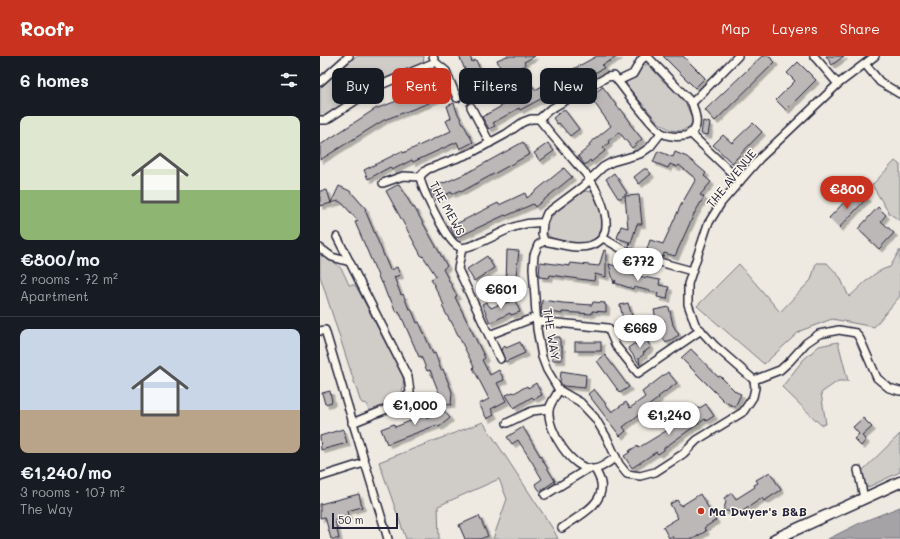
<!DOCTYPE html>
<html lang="en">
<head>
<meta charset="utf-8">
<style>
	:root { --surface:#171b24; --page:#20242c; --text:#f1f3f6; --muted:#9ea1a6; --line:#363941; --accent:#c8321e }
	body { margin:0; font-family:Mali,sans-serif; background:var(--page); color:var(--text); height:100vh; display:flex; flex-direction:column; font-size:15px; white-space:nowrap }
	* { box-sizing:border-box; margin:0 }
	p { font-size:13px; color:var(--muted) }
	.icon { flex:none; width:22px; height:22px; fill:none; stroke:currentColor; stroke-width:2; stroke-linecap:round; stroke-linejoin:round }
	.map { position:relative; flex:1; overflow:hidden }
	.sheet { display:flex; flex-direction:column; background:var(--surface); width:320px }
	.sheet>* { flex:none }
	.top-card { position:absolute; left:12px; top:12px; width:380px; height:36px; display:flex; gap:8px }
	.scale { position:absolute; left:12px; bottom:10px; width:66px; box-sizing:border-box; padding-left:4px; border:2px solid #22223b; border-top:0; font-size:11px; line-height:14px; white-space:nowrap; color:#22223b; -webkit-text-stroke:3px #fbf7ec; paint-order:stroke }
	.price { position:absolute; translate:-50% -34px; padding:0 9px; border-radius:14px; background:#fff; color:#222; font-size:13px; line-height:26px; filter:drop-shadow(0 1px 2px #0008) }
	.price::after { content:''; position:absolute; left:50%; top:24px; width:12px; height:9px; margin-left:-6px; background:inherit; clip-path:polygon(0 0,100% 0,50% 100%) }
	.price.on { background:var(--accent); color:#fff }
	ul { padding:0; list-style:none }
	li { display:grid; align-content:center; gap:8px; height:212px; padding:0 20px }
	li+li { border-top:1px solid var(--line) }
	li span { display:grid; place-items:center; height:124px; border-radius:8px; color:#555 }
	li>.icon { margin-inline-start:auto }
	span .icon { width:72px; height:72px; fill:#fffc; stroke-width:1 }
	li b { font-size:17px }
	h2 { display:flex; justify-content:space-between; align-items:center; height:48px; padding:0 20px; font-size:17px }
	.pill { padding:0 14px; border-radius:8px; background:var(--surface); box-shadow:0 2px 6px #0003; font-size:14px; line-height:36px }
	.pill.on { background:var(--accent); color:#fff }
	header { display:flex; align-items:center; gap:24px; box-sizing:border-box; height:56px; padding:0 20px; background:var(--accent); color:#fff }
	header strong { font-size:19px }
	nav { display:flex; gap:22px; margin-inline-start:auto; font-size:14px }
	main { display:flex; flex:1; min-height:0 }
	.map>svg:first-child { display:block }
	.green { fill:#d0cdc9; stroke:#797882 }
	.water { fill:#a6a3a7; stroke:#716f7c }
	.building { fill:#bcb8b8; stroke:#22223b; filter:url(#shadow) }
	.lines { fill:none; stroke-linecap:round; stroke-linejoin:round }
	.minor-casing { stroke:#22223b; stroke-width:10 }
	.secondary-casing { stroke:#22223b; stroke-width:13 }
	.minor { stroke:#fbf7ec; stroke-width:7 }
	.secondary { stroke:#fbf7ec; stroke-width:10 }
	.poi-dot { fill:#c8321e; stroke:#fbf7ec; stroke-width:1.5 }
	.labels { text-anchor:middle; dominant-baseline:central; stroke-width:3; stroke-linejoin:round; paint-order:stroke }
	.street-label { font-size:12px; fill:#22223b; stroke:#fbf7ec }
	.poi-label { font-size:12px; font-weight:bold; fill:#22223b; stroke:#fbf7ec; text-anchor:start }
</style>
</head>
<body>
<header>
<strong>Roofr</strong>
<nav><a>Map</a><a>Layers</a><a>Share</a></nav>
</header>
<main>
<section class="sheet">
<h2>6 homes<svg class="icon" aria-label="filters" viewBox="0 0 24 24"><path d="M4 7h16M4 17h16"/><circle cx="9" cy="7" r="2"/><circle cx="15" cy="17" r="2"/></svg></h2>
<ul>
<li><span style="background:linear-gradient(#dfe7d0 60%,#8fb573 0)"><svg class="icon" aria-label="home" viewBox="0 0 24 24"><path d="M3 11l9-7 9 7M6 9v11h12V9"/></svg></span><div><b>€800/mo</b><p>2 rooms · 72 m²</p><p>Apartment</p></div></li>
<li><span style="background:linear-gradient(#c9d6e8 65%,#b9a48a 0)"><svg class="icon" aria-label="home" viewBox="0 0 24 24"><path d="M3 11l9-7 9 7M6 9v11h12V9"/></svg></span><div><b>€1,240/mo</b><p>3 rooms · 107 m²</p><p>The Way</p></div></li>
</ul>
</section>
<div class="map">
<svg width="580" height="483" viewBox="0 0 580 483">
	<defs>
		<filter id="shadow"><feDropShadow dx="3.5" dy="3.5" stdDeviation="0" flood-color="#0004"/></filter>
	</defs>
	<rect width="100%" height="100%" fill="#eeeae2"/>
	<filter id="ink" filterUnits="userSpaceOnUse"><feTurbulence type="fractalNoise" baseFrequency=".025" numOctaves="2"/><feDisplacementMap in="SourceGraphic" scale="8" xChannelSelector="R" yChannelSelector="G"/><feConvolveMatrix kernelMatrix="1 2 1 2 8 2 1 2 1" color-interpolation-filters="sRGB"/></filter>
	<g filter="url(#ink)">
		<g class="green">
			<path d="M36 0H104L103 9 70 20 49 30 8 60 0 61V32Z"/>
			<path d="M327 8H328L344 26 362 40 365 46 373 64 370 70 362 75H357L351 74 339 67 307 30 306 27C309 22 322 10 327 8Z"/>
			<path d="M575 105 580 109V165L569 157 552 129Z"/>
			<path d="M264 135 272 136C296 178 274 198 230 181 213 166 254 143 264 135Z"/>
			<path d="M580 194V240L554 271 512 263 480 275 444 308 377 250 419 208 460 256 491 224 496 207H507L520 221 529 241C542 230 553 215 570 211Z"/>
			<path d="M0 199C20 209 20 208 29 229H35L37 232 83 320C86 348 70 348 49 355L47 348 42 347 40 344 0 220Z"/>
			<path d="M518 286 528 325H518L501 337 506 368 501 369 462 331 483 304 499 290Z"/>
			<path d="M163 366 233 473 238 483H173L187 443 179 423 118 450 119 483H86L59 406Z"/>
			<path d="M580 378V416L546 432 542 415Z"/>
		</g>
		<path class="water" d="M580 451V483H508L542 466Z"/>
		<g class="building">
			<path d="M139 0H150L152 6 156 4 169 34 156 39Z"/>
			<path d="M187 0H215L204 6 206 9 183 19 177 4Z"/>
			<path d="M277 0H299L282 9 284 12 259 25 261 29 234 45 230 38 200 54 199 52 173 67 175 70 169 73 162 61 207 36 204 31 211 27 215 34Z"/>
			<path d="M343 0H363L385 22 375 32Z"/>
			<path d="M442 0H449L455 6 395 65 385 54Z"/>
			<path d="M506 0H524L512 9Z"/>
			<path d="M478 6 496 24 466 54 456 44 475 25 467 17Z"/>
			<path d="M123 26 128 38 109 46V47L64 64 0 104V89L55 53 110 33 109 32Z"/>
			<path d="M283 31 299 53H301L311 67 310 68 322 83 312 92 299 76 288 85 289 87 283 92 285 95 271 106 270 104 265 109 258 100 270 90 269 88 291 70 271 42V39Z"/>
			<path d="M134 47 137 56 153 86 140 93 137 86 93 106 92 104 72 114 70 111 48 123 44 114 82 95 83 97 131 75 126 65 131 62 127 50Z"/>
			<path d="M244 53 259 73 250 80 239 67 237 68 233 62Z"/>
			<path d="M383 65 390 67 388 79 381 78Z"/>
			<path d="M433 67 442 76 412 107 393 89 403 79 412 87Z"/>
			<path d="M203 86 210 98 141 136 140 134 132 138 131 136 116 144 110 133 123 126 124 127 147 117Z"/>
			<path d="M228 87 234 95 220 105 214 97Z"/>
			<path d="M338 95 353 101 355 96 367 101 386 117 384 120 391 126 380 139 384 141 374 158 355 200 344 197 343 201 326 196 330 184 343 188 361 149 376 123 359 109 357 111 350 108 348 112 333 106Z"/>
			<path d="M244 112 252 121 215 151 213 148 186 160 185 159 136 182 135 181 130 171 178 147 179 149 205 137 207 142Z"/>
			<path d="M324 113H327L331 118 319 128 314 121Z"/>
			<path d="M294 117 307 137 301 142H298L286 123Z"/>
			<path d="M79 128 93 152 94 151 127 210 123 213 137 240 135 241 165 302 162 304 170 319 179 314 184 324 177 327 186 345 171 353 174 359 167 363 159 348 169 343 153 312 154 311 131 265H130L122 250 124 249 111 223 116 220 103 200 102 201 66 135Z"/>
			<path d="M19 130 30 135 46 153 45 154 70 214 77 211 80 219 74 221 81 239 83 238 89 253 91 252 97 267 99 266 113 298 115 297 121 314 123 313 132 336 131 349 118 347 119 337 110 314 107 315 101 300 99 301 79 255 76 256 70 242H68L62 226 61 227 35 166 38 165 23 148 19 145 0 150V135L7 134 11 147Z"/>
			<path d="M540 136 547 142 519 172 509 162 530 140 533 143Z"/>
			<path d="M319 139 322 168H317L310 190 309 186 297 182 301 170 308 172 305 140Z"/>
			<path d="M558 151 566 159 561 165 574 177 559 193 538 173Z"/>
			<path d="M187 194 199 195 195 228H186Z"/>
			<path d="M284 194 286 195V221L275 218 274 225 230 219 229 222 219 221 220 206 250 210V207L279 210Z"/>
			<path d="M167 200 174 212 154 225 147 213Z"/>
			<path d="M289 208 299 211 298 214 318 220 340 224 339 229 349 231 347 243 337 241 338 237 314 231 313 233 295 227 296 225 295 224 294 228Z"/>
			<path d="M195 244 200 256 191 259 190 257 170 267 162 248 166 246 171 252 185 246 186 247Z"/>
			<path d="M222 244 243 247 272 249 273 246 285 247V249H286V256L272 255V258L242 256V258L231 256V259L221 258Z"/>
			<path d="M308 247 312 260 308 261 311 275 303 277 300 264 305 262 303 263 300 249Z"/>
			<path d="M349 251 353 269 359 279 346 287 340 278 338 270 345 265 337 267 334 254Z"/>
			<path d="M227 281H240V290L242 291V304H232L233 290H226Z"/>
			<path d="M325 282 331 291 323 297 324 298 319 302 320 309 308 292 315 287 316 289Z"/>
			<path d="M200 286 205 297 185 306 181 293 185 290 186 292Z"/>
			<rect x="255" y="286" width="26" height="9"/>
			<path d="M371 293 398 321 400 320 416 336 421 338 415 351 405 346 361 302Z"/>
			<path d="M285 299 309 331 300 337 277 305Z"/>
			<path d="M241 315 266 319 265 332 243 330 240 326Z"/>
			<path d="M348 316 357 327 338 341 339 342 328 350 329 351 303 371 306 375 300 380 268 338 274 333 292 356 306 346 310 352 325 341 322 336Z"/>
			<path d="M216 327 222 339 214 343 212 341 194 352 186 339 193 336 194 337 207 330 208 332Z"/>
			<path d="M10 335 12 346 5 348 2 337Z"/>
			<path d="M118 347 130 362 119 371 117 369 67 388 61 373 74 368 75 371 106 359 107 362 117 355Z"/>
			<path d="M386 348 394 360 386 365 385 363 344 392V394L338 398 336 396 312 412 304 400 310 396 309 395 317 390 318 392 346 375 376 350 378 353Z"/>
			<path d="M543 362 552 371 542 380 546 384 541 390 534 383 539 378 533 371Z"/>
			<path d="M203 371 235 425 220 435 215 428 222 423 212 406 198 384 192 388 187 381Z"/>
			<path d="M23 373 27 387 1 394 0 380Z"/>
			<path d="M450 416 461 434 444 445 442 442 420 457 418 455 415 457 414 455H403L406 446 404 442 412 437 416 443 435 431 434 429 438 427 436 424Z"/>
			<path d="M39 438 42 451 27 455 28 460 15 464 19 483H11L5 461 0 462V448Z"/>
			<path d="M380 438 396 464 384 472 386 475 373 483H353L352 480 349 482 343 471 358 462 350 448 357 444 361 450Z"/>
			<path d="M159 460 168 480 160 483H145L139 469Z"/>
		</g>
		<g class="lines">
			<defs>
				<g id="minor">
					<path d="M494 0 518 28"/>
					<path d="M115 6 126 15 137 42"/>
					<path d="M545 8 560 26 580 38"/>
					<path d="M298 25C304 33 336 75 342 77 349 81 363 82 370 78 381 71 375 57 372 47L327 0"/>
					<path d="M0 26 29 0"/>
					<path d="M372 47 418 0"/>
					<path d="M151 51 170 87"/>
					<path d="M219 63 229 54 287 21 294 20 298 25 313 18 321 4 326 0"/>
					<path d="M0 64H6L56 31 115 6 113 0"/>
					<path d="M370 77 420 125"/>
					<path d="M100 121 103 117 108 113 151 97 186 78 203 66 211 63H219C231 78 243 92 255 106 260 112 267 118 271 125 285 148 302 192 257 191 246 191 235 187 224 185"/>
					<path d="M100 121C102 134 126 182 136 189 138 190 140 191 142 192"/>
					<path d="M63 127 83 120 100 121"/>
					<path d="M223 167 222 178 224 185"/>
					<path d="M17 181 88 321 90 336 82 347 32 367"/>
					<path d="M283 182 300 192 321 201 372 215"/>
					<path d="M224 185 218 189 214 199 213 212 217 273 222 301 227 314 239 334 260 346 275 362 287 382 299 408 307 418 320 420 335 416 363 398 377 384 423 356 433 341 435 332 434 324"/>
					<path d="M0 192 12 201 30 206"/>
					<path d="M142 192C172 187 190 164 223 167L227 157 262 131 283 111 292 106 320 98 330 91 341 77"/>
					<path d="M142 192 138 213 180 303"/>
					<path d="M217 265 288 272 296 290 318 317 381 274"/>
					<path d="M0 275 5 274 68 483"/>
					<path d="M169 279 216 261"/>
					<path d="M434 324 395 290 375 268 368 248V228L388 168 401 147 440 102 518 28 555 0"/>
					<path d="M434 324 460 314 470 305 486 287 499 278 519 274 536 277 540 283 557 322 569 332 580 335"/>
					<path d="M239 334C236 340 230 347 229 354 227 374 252 415 274 413 283 412 290 405 296 401"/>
					<path d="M187 367 212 355 229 353"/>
					<path d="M538 414 544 442"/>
					<path d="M0 421 44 407"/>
					<path d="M225 439 269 412"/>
					<path d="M242 472C256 461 285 449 281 427 280 422 277 417 275 413"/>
				</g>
				<path id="secondary" d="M455 483 580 426"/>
			</defs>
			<use href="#minor" class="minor-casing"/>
			<use href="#secondary" class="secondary-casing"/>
			<use href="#minor" class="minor"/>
			<use href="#secondary" class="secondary"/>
		</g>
	</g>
	<circle class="poi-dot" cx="381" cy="455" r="4"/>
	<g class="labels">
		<g class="street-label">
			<text transform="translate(411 122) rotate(-51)">THE AVENUE</text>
			<text transform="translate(128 152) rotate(61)">THE MEWS</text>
			<text transform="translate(232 278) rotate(81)">THE WAY</text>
		</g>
		<g class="poi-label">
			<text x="389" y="455">Ma Dwyer's B&amp;B</text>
		</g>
	</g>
</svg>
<div class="scale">50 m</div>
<b class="price on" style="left:527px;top:154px">€800</b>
<b class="price" style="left:318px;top:226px">€772</b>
<b class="price" style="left:181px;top:254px">€601</b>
<b class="price" style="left:320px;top:293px">€669</b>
<b class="price" style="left:95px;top:370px">€1,000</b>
<b class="price" style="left:349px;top:380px">€1,240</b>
<div class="top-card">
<a class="pill">Buy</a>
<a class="pill on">Rent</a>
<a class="pill">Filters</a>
<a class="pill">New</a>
</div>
</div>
</main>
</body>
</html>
